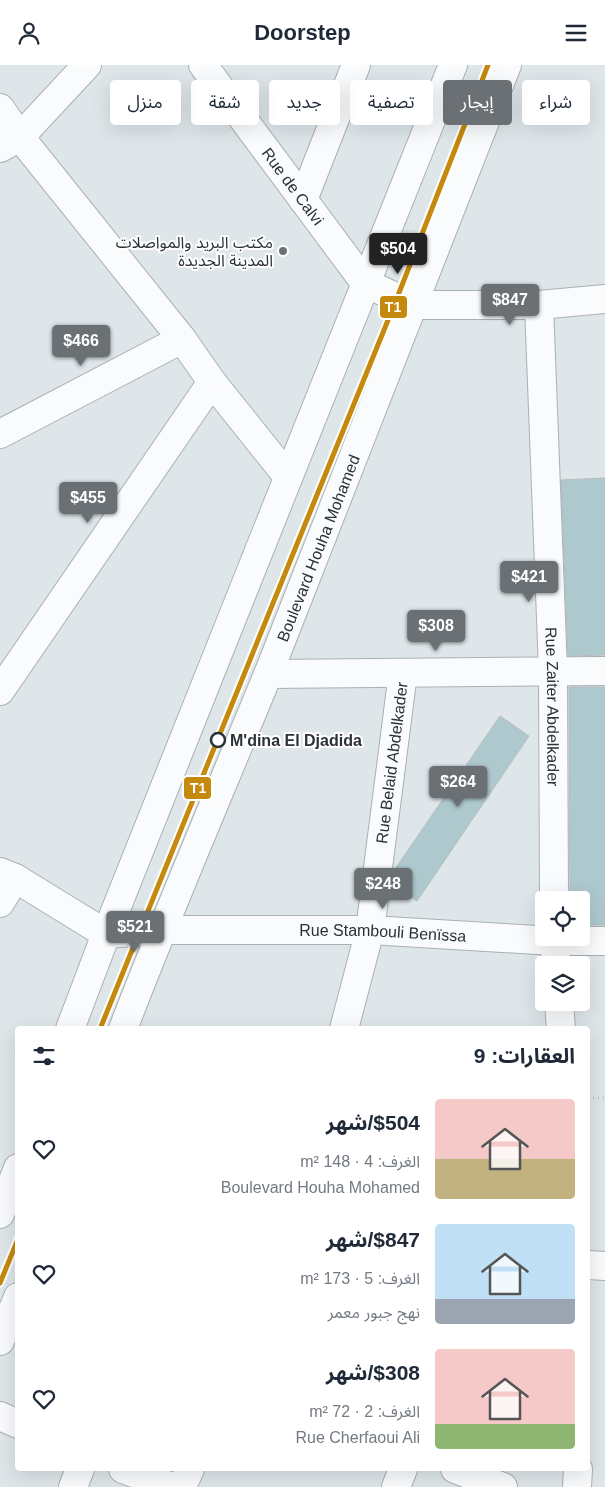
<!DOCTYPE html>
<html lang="ar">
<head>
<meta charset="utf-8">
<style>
	:root { --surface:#fff; --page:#f6f6f7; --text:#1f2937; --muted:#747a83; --accent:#6a7074 }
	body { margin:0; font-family:Helvetica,"Noto Sans Arabic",sans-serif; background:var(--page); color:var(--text); direction:rtl; height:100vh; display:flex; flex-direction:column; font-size:19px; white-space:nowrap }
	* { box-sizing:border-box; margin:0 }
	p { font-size:16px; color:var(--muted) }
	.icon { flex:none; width:28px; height:28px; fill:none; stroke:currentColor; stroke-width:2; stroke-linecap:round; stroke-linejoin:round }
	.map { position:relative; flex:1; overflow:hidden; direction:ltr }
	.details { position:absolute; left:15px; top:961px; width:575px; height:445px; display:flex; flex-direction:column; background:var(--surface); border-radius:5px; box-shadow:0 5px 20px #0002; direction:rtl }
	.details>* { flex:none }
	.guide { position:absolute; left:15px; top:15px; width:575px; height:45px; direction:rtl; display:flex; gap:10px }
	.tools { position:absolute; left:535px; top:826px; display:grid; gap:10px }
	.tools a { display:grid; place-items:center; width:55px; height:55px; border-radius:5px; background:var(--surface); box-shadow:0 5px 20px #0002; font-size:25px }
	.price { position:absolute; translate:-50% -42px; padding:0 11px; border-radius:5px; background:var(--accent); color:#fff; font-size:16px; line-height:32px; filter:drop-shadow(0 1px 2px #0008) }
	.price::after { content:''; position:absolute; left:50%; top:30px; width:15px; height:11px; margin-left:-8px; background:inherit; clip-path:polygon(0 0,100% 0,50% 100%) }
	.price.active { background:#222; color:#fff }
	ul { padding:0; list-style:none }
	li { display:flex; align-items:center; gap:15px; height:125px; padding:0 15px }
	li span { display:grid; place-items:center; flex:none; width:140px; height:100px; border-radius:5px; color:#555 }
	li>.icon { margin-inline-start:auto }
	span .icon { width:60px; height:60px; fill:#fffc; stroke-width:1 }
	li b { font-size:21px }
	h2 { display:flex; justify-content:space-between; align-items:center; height:60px; padding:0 15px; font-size:21px }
	.pill { padding:0 18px; border-radius:5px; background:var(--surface); box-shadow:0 5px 20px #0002; font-size:18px; line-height:45px }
	.pill.active { background:var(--accent); color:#fff }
	header { display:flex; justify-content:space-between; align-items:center; height:65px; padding:0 15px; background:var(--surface); font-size:22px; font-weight:600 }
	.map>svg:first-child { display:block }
	.building { fill:#aec9ce; stroke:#b5bcbe }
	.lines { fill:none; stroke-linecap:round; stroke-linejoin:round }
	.minor-casing { stroke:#aab0b4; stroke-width:30 }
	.major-casing { stroke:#aab0b4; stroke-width:30 }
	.path { stroke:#c1c4c5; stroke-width:3; stroke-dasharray:1 4; stroke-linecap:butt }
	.minor { stroke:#fafbfc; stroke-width:28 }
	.major { stroke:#fafbfc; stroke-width:28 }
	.tram-1-casing { stroke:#fff; stroke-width:9 }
	.tram-1 { stroke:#c4890d; stroke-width:5 }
	.poi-dot { fill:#6a7074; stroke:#fff; stroke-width:2 }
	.stop-dot { fill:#fff; stroke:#2b3135; stroke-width:2.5 }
	.labels { text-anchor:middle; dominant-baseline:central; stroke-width:4; stroke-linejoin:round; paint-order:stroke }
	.street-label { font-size:16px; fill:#2b3135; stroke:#fff }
	.poi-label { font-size:16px; fill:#2b3135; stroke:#fff; text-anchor:end }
	.stop-label { font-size:16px; font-weight:bold; fill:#2b3135; stroke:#fff; text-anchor:start }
	.line-badge { stroke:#fff; stroke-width:2 }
	.badge-label { font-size:14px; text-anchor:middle; font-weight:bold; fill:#fff }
</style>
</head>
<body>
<header><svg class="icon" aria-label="menu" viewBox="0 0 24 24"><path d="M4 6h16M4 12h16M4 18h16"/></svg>Doorstep<svg class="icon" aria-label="person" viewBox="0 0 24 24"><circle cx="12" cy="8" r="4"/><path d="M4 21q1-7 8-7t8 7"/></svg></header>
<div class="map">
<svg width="605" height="1422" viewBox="0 0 605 1422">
	<rect width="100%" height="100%" fill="#dee6ea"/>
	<g class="building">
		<path d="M605 413V590L568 591 561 415Z"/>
		<path d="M569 622H605V860H581V835H570Z"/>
		<path d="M500 651 529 671 417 836 392 819 393 807Z"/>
	</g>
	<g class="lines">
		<defs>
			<g id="minor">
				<path id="s1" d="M203 0 365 218 413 240H539L605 234"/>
				<path d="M0 43 20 72 182 274 212 317 288 412"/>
				<path d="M0 83 20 72 87 0"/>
				<path d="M303 135 356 0"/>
				<path id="s2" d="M539 240 553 606 554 835"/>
				<path d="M0 369 182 274"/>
				<path d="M268 609 605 606"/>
				<path d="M0 626 212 317"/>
				<path id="s3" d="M0 807 15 813 106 869 161 865H370L554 876H605"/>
				<path d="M0 838 15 813"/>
				<path d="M554 872 556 900"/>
				<path d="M559 938 561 964"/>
				<path id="s4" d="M344 964 370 865 403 608"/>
				<path d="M588 1200 605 1201"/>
				<path d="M0 1351 18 1359"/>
				<path d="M123 1404 172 1422"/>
				<path d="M455 1404 503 1422"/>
				<path d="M73 1422 80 1404"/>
				<path d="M182 1422 190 1404"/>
				<path d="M396 1422 403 1404"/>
				<path d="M577 1422 578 1404"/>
			</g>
			<g id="major">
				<path d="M70 964 106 869 453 0"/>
				<path id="s5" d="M123 964C169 844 220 726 269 607 350 405 428 202 507 0"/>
				<path d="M0 1149 18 1103"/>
				<path d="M0 1276 18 1232"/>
			</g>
		</defs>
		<use href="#minor" class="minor-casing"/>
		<use href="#major" class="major-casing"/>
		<path class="path" d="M588 1033H605"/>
		<use href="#minor" class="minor"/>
		<use href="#major" class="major"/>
		<defs>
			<g id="tram-1">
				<path d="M100 964 397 233 488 0"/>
				<path d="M0 1218 18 1174"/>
			</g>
		</defs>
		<use href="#tram-1" class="tram-1-casing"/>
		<use href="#tram-1" class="tram-1"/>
	</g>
	<circle class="poi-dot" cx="283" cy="186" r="5"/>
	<circle class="stop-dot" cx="218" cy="675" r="7"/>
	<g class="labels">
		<g class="street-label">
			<text stroke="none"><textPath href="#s1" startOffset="151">Rue de Calvi</textPath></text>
			<text stroke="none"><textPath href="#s5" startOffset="519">Boulevard Houha Mohamed</textPath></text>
			<text stroke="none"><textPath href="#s2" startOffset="402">Rue Zaiter Abdelkader</textPath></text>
			<text stroke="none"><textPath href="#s4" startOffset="271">Rue Belaid Abdelkader</textPath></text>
			<text stroke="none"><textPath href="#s3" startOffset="400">Rue Stambouli Benïssa</textPath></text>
		</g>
		<g class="poi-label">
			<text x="273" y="177">مكتب البريد والمواصلات<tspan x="273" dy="18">المدينة الجديدة</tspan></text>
		</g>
		<g class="stop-label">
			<text x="230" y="675">M'dina El Djadida</text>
		</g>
	</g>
	<g class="line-badge">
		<rect x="379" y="230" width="29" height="24" rx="5" fill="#c4890d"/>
		<rect x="183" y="711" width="29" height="24" rx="5" fill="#c4890d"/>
	</g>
	<g class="badge-label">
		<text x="393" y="247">T1</text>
		<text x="198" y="728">T1</text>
	</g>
</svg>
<div class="tools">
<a><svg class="icon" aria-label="locate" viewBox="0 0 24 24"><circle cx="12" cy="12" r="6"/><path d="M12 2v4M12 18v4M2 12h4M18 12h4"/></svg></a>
<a><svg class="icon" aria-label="layers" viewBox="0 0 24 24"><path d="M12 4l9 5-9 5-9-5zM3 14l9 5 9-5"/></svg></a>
</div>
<b class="price active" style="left:398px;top:210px">$504</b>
<b class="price" style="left:510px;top:261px">$847</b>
<b class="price" style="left:81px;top:302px">$466</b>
<b class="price" style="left:88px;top:459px">$455</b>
<b class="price" style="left:529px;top:538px">$421</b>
<b class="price" style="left:436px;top:587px">$308</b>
<b class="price" style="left:458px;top:743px">$264</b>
<b class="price" style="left:383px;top:845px">$248</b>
<b class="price" style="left:135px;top:888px">$521</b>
<div class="guide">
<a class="pill">شراء</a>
<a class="pill active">إيجار</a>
<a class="pill">تصفية</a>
<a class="pill">جديد</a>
<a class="pill">شقة</a>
<a class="pill">منزل</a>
</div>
<section class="details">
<h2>العقارات: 9<svg class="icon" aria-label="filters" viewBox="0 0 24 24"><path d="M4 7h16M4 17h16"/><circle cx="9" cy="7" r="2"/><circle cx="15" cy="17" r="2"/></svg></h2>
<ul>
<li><span style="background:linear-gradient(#f6c9c9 60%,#c2b280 0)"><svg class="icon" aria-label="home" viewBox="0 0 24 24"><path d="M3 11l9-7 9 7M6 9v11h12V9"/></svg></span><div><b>$504/شهر</b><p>الغرف: 4 · 148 m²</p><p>Boulevard Houha Mohamed</p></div><svg class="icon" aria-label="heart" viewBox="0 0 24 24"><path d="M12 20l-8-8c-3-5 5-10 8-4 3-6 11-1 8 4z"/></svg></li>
<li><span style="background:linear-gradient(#bfe0f5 75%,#9aa5b1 0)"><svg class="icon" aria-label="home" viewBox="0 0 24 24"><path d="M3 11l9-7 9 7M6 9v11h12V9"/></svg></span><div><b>$847/شهر</b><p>الغرف: 5 · 173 m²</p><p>نهج جبور معمر</p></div><svg class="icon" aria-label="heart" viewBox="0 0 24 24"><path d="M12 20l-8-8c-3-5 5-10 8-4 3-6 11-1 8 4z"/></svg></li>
<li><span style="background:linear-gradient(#f6c9c9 75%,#8fb573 0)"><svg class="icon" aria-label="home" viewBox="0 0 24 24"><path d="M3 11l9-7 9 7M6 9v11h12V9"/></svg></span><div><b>$308/شهر</b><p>الغرف: 2 · 72 m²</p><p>Rue Cherfaoui Ali</p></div><svg class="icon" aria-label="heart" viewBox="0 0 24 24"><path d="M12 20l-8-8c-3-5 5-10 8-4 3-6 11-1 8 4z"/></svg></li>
</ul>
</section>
</div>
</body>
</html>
